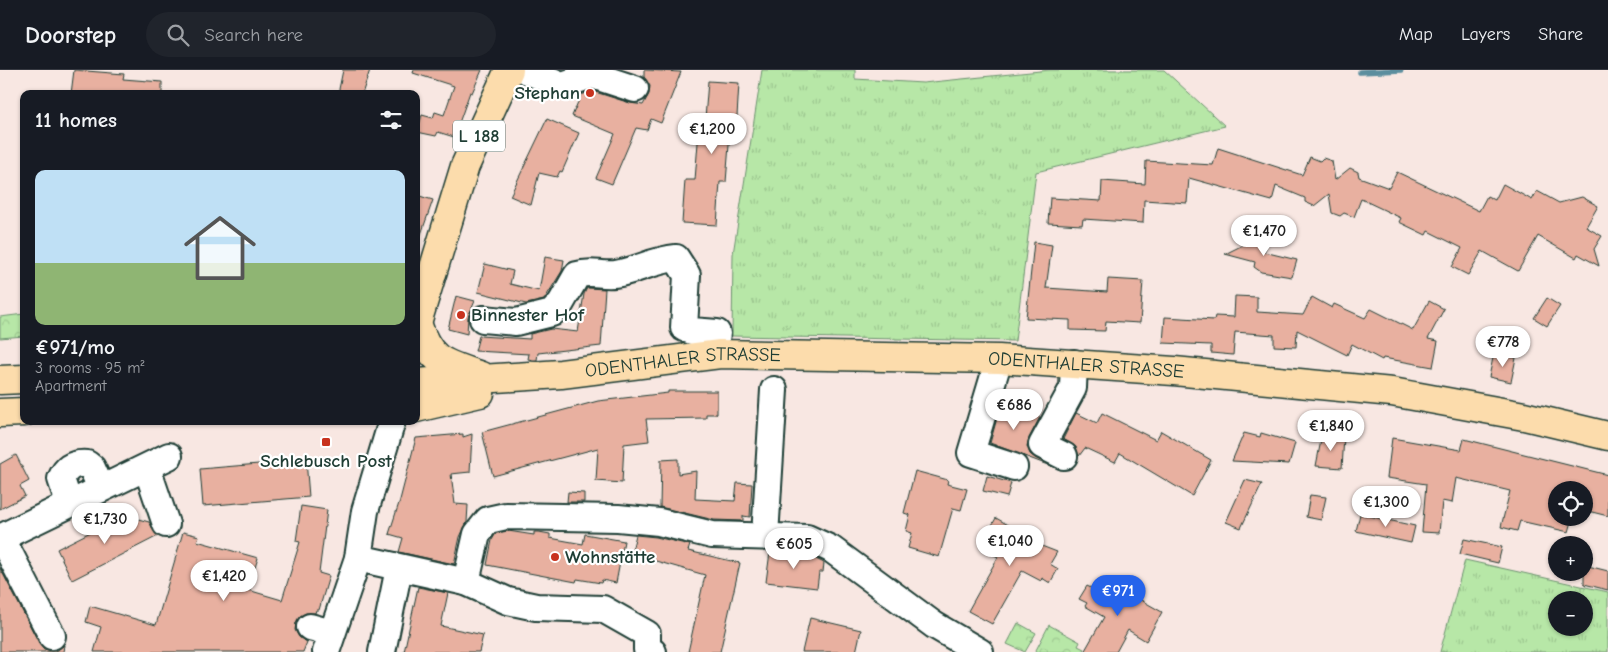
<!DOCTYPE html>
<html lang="en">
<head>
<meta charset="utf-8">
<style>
	:root { --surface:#171b24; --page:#20242c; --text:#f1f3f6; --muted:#9ea1a6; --line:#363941; --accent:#2563eb }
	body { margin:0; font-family:"Comic Neue",sans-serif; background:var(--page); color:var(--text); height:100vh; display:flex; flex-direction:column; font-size:19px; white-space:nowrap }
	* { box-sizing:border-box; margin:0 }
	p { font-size:16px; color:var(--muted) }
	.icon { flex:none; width:28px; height:28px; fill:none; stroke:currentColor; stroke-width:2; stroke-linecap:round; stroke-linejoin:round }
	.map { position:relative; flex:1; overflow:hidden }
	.drawer { position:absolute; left:20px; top:20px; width:400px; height:335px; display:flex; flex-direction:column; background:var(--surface); border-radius:10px; box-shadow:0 1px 4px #0004 }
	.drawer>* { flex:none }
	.tools { position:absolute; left:1548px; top:411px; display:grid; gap:10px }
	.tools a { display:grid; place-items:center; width:45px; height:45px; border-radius:50%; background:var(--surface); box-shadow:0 1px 4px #0004; font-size:25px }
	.price { position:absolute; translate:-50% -42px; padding:0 11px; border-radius:18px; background:#fff; color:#222; font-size:16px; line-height:32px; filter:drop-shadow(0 1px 2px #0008) }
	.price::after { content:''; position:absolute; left:50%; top:30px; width:15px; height:11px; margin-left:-8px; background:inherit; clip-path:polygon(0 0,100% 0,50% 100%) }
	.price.active { background:var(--accent); color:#fff }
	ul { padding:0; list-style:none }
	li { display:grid; align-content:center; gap:10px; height:265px; padding:0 15px }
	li+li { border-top:1px solid var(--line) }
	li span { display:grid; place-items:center; height:155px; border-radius:10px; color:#555 }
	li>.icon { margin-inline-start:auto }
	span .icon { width:90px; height:90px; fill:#fffc; stroke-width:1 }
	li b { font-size:21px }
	h2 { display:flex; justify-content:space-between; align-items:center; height:60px; padding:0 15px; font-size:21px }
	header { display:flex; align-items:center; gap:30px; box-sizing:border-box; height:70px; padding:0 25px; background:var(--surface); border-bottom:1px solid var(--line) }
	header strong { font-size:24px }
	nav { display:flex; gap:28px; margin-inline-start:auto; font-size:18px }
	.search { width:350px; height:45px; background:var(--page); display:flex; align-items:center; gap:12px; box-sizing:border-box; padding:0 18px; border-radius:28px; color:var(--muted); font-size:19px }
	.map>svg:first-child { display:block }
	.grass { fill:url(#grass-tufts); stroke:#6b926e; fill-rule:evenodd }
	.forest { fill:url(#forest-crowns); stroke:#6b926e }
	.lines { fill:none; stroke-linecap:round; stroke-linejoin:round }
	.stream { stroke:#5b8e9e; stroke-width:5.5 }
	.building { fill:#e8b0a0; stroke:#1f3d34 }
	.minor-casing { stroke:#1f3d34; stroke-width:30 }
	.major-casing { stroke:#1f3d34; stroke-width:31 }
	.minor { stroke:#fff; stroke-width:26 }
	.major { stroke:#fcdcac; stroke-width:28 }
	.poi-dot { fill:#c8321e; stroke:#fff; stroke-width:2 }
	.labels { text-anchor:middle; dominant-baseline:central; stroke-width:4.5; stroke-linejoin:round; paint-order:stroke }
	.shield { fill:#fff; stroke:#627771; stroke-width:1 }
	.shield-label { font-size:18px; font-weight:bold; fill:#1f3d34 }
	.poi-label { font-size:19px; font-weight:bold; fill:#1f3d34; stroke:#fff; text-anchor:start }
	.street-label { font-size:19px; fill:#1f3d34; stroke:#fff }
</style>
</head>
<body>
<header>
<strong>Doorstep</strong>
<div class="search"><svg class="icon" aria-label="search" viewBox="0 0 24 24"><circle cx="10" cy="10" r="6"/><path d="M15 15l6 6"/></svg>Search here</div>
<nav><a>Map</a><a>Layers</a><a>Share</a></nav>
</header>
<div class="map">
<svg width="1608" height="582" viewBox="0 0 1608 582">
	<defs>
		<pattern id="grass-tufts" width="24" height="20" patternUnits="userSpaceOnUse" patternTransform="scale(1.25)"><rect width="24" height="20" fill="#b7e7a7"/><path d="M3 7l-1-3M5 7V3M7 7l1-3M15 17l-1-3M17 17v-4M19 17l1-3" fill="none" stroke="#9dc790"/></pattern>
		<pattern id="forest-crowns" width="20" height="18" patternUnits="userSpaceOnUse" patternTransform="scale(1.25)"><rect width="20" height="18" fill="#b7e7a7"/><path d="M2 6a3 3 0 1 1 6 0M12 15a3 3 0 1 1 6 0" fill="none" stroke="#9dc790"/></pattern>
	</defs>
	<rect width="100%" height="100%" fill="#f8e7e2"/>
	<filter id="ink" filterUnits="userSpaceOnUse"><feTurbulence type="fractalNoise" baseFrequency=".02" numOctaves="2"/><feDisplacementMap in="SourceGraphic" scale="10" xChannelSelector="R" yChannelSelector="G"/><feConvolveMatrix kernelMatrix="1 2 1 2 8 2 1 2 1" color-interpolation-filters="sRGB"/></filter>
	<g filter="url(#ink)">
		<g class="grass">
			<path d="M762 0H855V9L923 13 1050 0H1164L1225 56 1036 102 1015 271 732 266 733 184Z"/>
			<path d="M1465 490 1608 522V582H1440ZM1556 530H1584V558H1556Z"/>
		</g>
		<g class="forest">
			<path d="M24 244V266L0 268V247Z"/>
			<path d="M1018 553 1036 563 1025 582 1007 574Z"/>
			<path d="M1049 555 1080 572 1078 576 1084 579 1082 582H1035Z"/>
		</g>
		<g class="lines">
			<path class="stream" d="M1360 2 1401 0"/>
		</g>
		<g class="building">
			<path d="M74 0 124 4 123 9 162 12V24H71Z"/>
			<path d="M343 0H370L362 24H338Z"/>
			<path d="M414 0H482L472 23 470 22 454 67 438 62 436 66 417 62 422 45 433 48 435 42 444 45 454 16 413 3Z"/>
			<path d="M644 0 681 2 661 53 651 49 647 60 636 58 612 114 596 108 615 64 572 46 581 25 592 21 630 33 643 35 649 24 650 16 644 7Z"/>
			<path d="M708 11 739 13 736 63H730L726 112H720L717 155 682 153 685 110H695L699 60 704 61Z"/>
			<path d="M547 49 579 63 562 102 560 101 557 107 539 103 531 135 510 126Z"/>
			<path d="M1218 78 1302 105 1310 87 1320 91 1323 88 1332 91 1335 110 1350 98 1358 102 1359 107 1389 118 1397 102 1479 141 1487 126 1495 130 1503 114 1532 130 1537 121 1559 133 1582 127 1598 136 1586 157 1602 166 1594 179 1599 196 1578 184 1576 188 1538 166 1518 201 1482 181 1468 205 1452 197 1462 178 1428 161 1426 165 1399 152 1401 148 1361 129 1354 147 1344 143 1340 146 1332 143 1329 124 1314 136 1305 132V128L1276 116 1272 131 1189 108 1187 133 1144 130 1143 153 1083 149 1082 155 1048 153 1050 128 1101 131 1102 111 1145 114 1146 91 1213 95Z"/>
			<path d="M416 125 433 130 419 170H416Z"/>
			<path d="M1254 160 1270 166 1264 182 1297 190 1292 207 1261 202 1254 197 1255 192 1225 184 1249 172Z"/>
			<path d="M1034 172 1052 175 1046 218 1107 222 1108 209 1143 211 1140 253 1106 251 1105 261 1070 260V250L1026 248Z"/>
			<path d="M545 187 564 190 562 201 544 230 526 234 478 222 485 194 513 201 510 214 539 221Z"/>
			<path d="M587 218 605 219 601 276 538 283 537 290H533L528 289 529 284 475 281 479 266 530 269V264L551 259 578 262 584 224Z"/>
			<path d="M456 226 475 231 468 247 467 264 448 259Z"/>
			<path d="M1235 226 1257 227V242L1303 245 1312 227 1332 238 1334 234 1365 248 1371 239 1413 260 1429 231 1444 239 1428 269 1438 271 1433 297 1383 288 1382 290 1352 274 1347 285 1297 260 1296 277 1274 276V265L1235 262 1233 285 1211 283V275L1163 273 1165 247 1214 250 1215 246 1234 247Z"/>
			<path d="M1547 228 1560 236 1547 256 1534 248Z"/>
			<path d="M1494 283 1516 288 1511 312 1489 307Z"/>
			<path d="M668 321H717V344H706V348L646 349 649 371 624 374 622 413 596 411 598 378 493 406 482 362 598 331 668 323Z"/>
			<path d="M1001 334 1040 347 1029 368 1027 376 1030 384 1035 388 1053 397 990 373Z"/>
			<path d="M1076 343 1097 353 1102 343 1156 370 1161 361 1211 390 1192 426 1120 383 1115 392 1085 378 1079 386 1076 377 1063 369Z"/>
			<path d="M1244 363 1260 367 1261 363 1295 373 1289 394 1232 391Z"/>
			<path d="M463 364V367L472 364 470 402 451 404 455 434 468 435 467 452 460 467 454 494 399 482 403 468 389 464 400 430 416 368Z"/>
			<path d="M1322 365 1344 367 1342 398 1316 396Z"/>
			<path d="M1392 368 1461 380 1464 369 1608 405V446L1584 440V420H1556V448H1573L1569 462 1520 451 1517 461 1501 457 1510 421 1456 408 1452 433 1442 431 1439 463 1422 462 1426 414 1387 408Z"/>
			<path d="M16 385 29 411 20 416 25 426 0 439V394Z"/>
			<path d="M678 389V404L696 401 695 429 735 431 737 413 752 414 750 447 743 446V451L714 450 660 437 661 390Z"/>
			<path d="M306 390 309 427 203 436 200 399Z"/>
			<path d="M915 401 948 410 947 414 967 419 961 440 953 438 939 487 908 478 912 463 906 461 910 445 904 443Z"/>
			<path d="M987 406 1011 413 1007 427 983 421Z"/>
			<path d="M1245 410 1262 414 1241 458 1226 452Z"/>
			<path d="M568 422 584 423V432H567Z"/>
			<path d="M1310 425 1326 427 1321 450 1306 447Z"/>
			<path d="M301 436 327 440 319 503 329 506 319 540H316L315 543H306L300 546 296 553 295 560 299 567 307 572 303 582H94L101 557 86 552 90 536 156 555 183 462 199 466 197 471 258 488 248 520 282 530 300 472 296 471Z"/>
			<path d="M1360 444 1415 456 1411 473 1356 461Z"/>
			<path d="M124 445 149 452 158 466 72 510 57 479Z"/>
			<path d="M996 448 1040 473 1039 475 1057 482 1050 494 1058 499 1050 513 1042 508 1041 511 1022 501 992 554 968 541 998 487 980 477Z"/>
			<path d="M508 461 534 465V462H539L550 464V468L583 474 585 464 624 471 616 513 602 510 601 513 577 509 576 512 487 495 492 470 496 463Z"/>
			<path d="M636 465 656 467 690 475 688 481 740 493 720 582H688L705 505 631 484Z"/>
			<path d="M1464 469 1502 477 1498 493 1460 484Z"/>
			<path d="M770 482 808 485 824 493 823 502H819L817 518 766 512Z"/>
			<path d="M1584 495 1608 501V520L1584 514Z"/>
			<path d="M0 498 39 573 44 579 51 581 58 580 64 575 63 582H0Z"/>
			<path d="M1101 508 1116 521 1118 517 1162 542 1146 571 1128 560 1116 582H1084L1104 547 1085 536 1087 533 1079 529 1087 516 1095 520Z"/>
			<path d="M418 517 448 523 441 556 483 565 479 582H404Z"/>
			<path d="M810 548 861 560 856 582H802Z"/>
		</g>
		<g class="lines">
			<defs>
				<g id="minor">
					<path d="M525 0 562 15 592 5 635 19"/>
					<path d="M483 249 516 252 552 243 561 233 577 205C592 200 601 206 615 204 636 201 654 190 676 188L687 205 684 258 692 261 717 263 714 284"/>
					<path d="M999 289 971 383 1014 397"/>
					<path d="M1064 386 1042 375 1073 318 1074 293"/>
					<path d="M147 398 166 454"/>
					<path d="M69 433 61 409C66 397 74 393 87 394L92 398 101 418"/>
					<path d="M765 466 774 320"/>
					<path d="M1 467 52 566"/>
					<path d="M0 468 169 386"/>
					<path d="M358 488 466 512 508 531 536 537 603 539 647 564V580L653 582"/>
					<path d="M466 512 477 464 488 450 506 446 618 448 659 452 712 465 807 468 831 479 934 555 980 582"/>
					<path d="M310 557 332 563"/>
					<path d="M326 582 358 488 365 441 392 351"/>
					<path d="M382 582 399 498"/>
				</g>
				<g id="major">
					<path d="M417 253C430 293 444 293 481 306"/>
					<path d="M416 256 465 96 509 0"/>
					<path d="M0 310 24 309"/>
					<path id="s1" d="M416 313 561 304 720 284 999 289 1174 301 1392 322 1524 346 1608 366"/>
					<path d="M416 338 480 323"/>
					<path d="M0 343 24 342"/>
				</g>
			</defs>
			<use href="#minor" class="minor-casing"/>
			<use href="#major" class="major-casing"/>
			<use href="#minor" class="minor"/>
			<use href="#major" class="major"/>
		</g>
	</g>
	<g class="poi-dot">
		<circle cx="590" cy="23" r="5"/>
		<circle cx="461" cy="245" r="5"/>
		<rect x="321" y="367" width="10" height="10" rx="2.5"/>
		<circle cx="555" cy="487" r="5"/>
	</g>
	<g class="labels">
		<rect class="shield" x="453" y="50.5" width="52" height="31" rx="4"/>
		<g class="shield-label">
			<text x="479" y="66">L 188</text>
		</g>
		<g class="poi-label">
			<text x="580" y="23" text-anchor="end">Stephan</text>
			<text x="471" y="245">Binnester Hof</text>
			<text x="326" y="391" text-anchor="middle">Schlebusch Post</text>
			<text x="565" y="487">Wohnstätte</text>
		</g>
		<g class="street-label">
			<text stroke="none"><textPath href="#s1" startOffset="268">ODENTHALER STRASSE</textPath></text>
			<text stroke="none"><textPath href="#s1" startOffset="672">ODENTHALER STRASSE</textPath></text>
		</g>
	</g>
</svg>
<div class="tools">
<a><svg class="icon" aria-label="locate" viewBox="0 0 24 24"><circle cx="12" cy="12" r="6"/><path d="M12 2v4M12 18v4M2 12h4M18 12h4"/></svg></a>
<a>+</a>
<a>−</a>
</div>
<b class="price" style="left:712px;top:85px">€1,200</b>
<b class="price" style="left:1264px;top:187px">€1,470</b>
<b class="price" style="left:1503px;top:298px">€778</b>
<b class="price" style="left:1014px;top:361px">€686</b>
<b class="price" style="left:1331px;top:382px">€1,840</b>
<b class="price" style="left:1386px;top:458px">€1,300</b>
<b class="price" style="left:105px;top:475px">€1,730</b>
<b class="price" style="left:1010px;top:497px">€1,040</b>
<b class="price" style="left:794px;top:500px">€605</b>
<b class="price" style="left:224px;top:532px">€1,420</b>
<b class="price active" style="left:1118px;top:547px">€971</b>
<section class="drawer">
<h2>11 homes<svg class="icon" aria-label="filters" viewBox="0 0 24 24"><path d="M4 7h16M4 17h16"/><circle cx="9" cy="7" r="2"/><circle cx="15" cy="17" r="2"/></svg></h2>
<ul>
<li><span style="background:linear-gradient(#bfe0f5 60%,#8fb573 0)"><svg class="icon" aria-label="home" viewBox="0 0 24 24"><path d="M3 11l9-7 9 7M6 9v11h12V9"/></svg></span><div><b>€971/mo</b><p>3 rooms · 95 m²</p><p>Apartment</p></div></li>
</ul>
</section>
</div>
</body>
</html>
